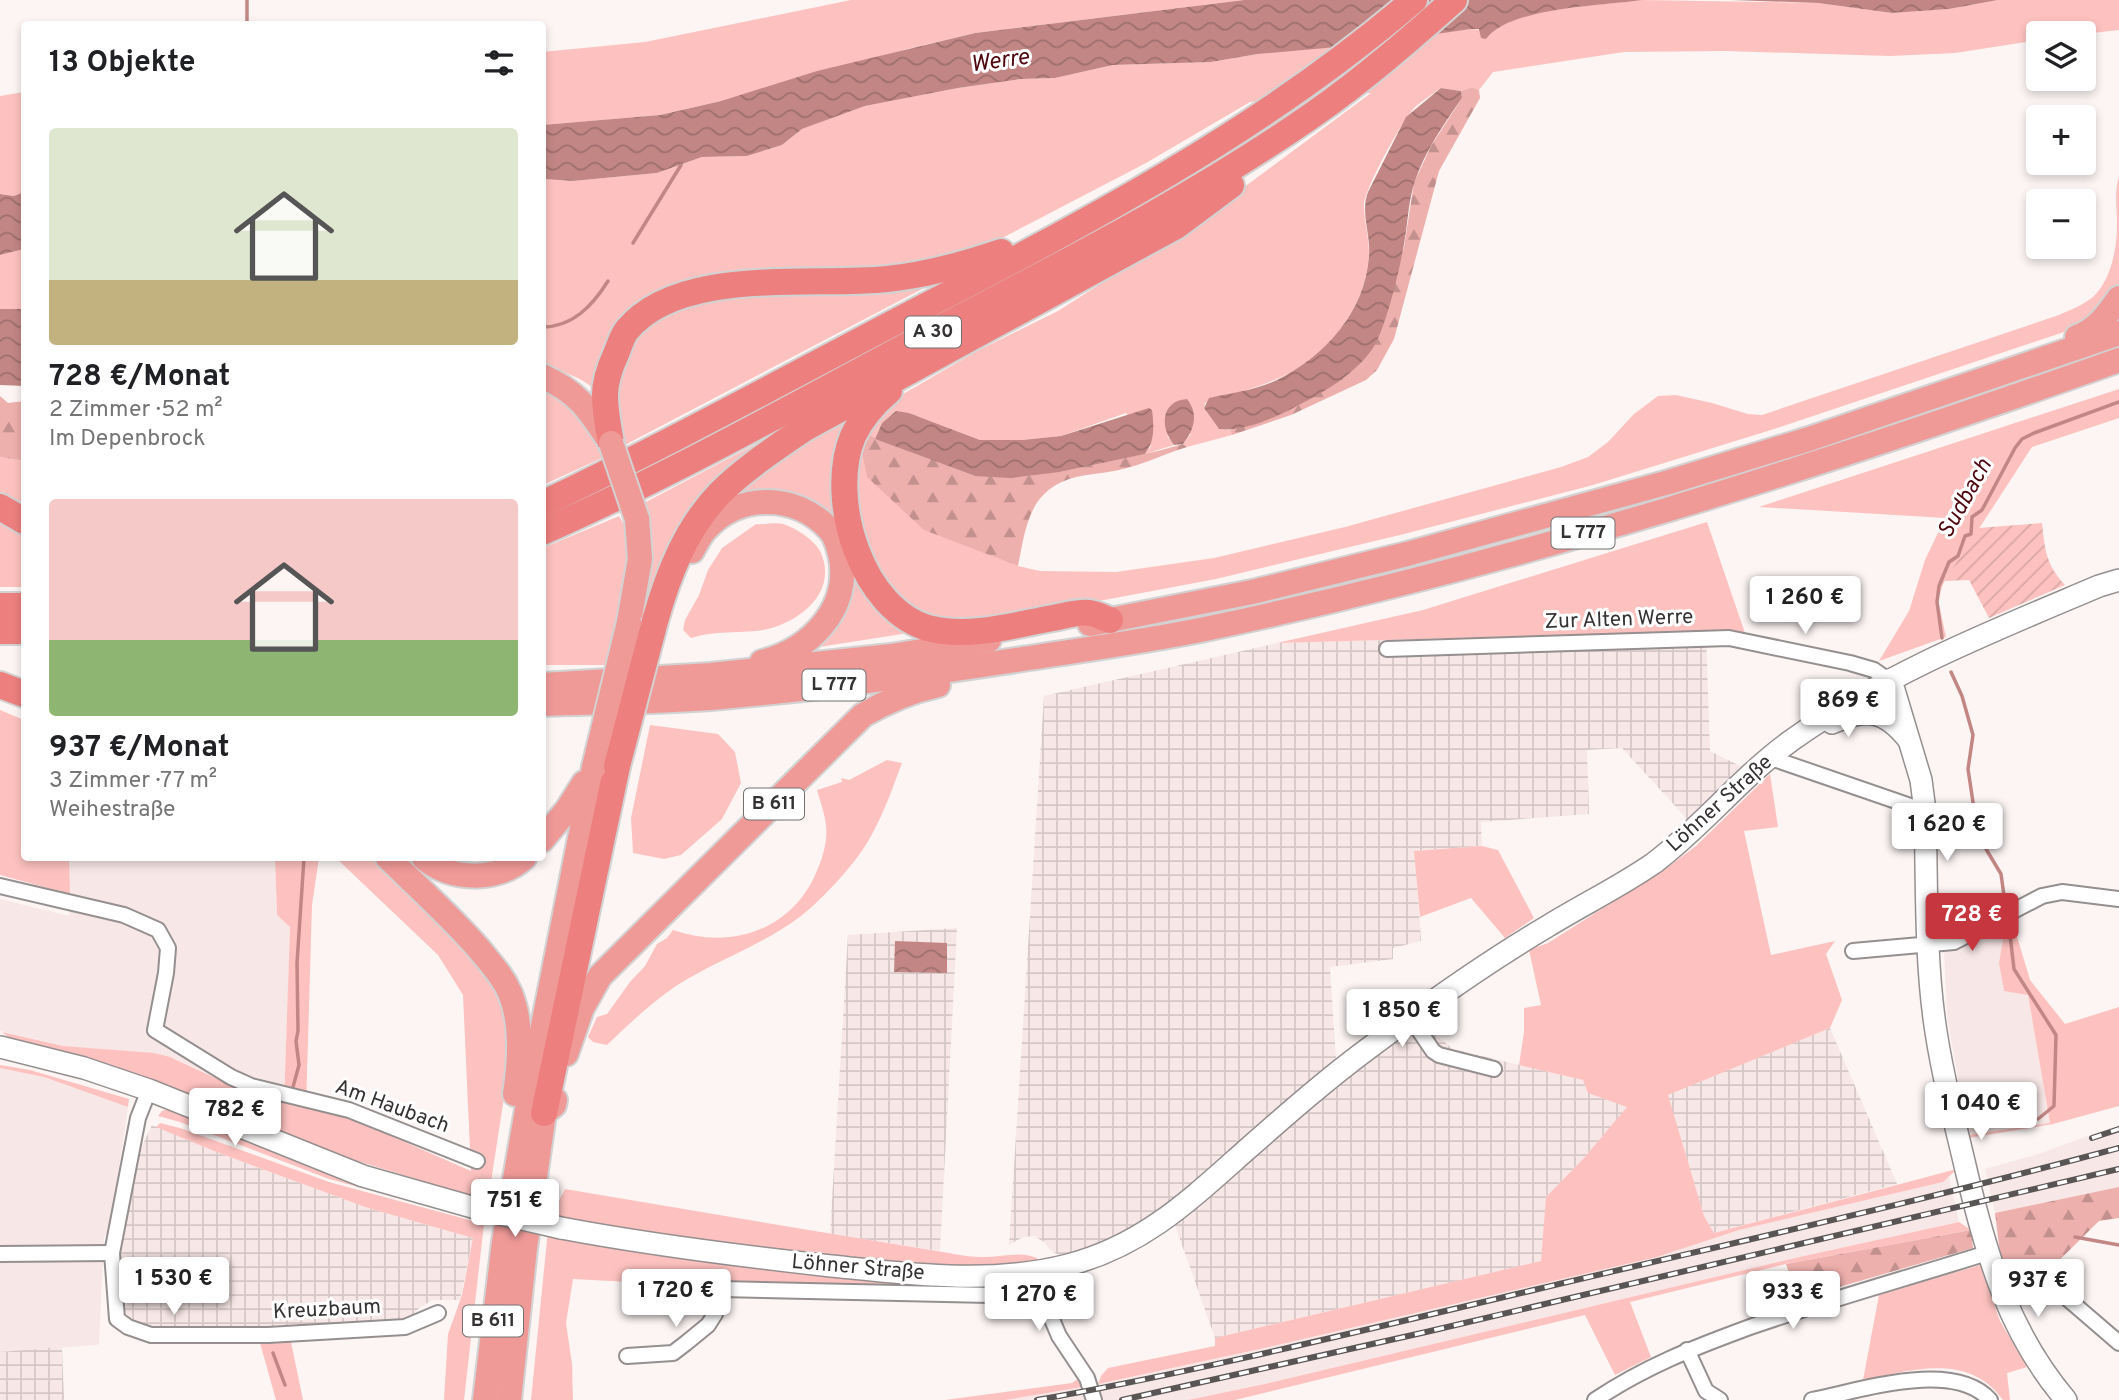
<!DOCTYPE html>
<html lang="de">
<head>
<meta charset="utf-8">
<style>
	:root { --surface:#fff; --page:#f6f6f6; --text:#202124; --muted:#757577; --accent:#c6363f }
	body { margin:0; font-family:Overpass,sans-serif; background:var(--page); color:var(--text); height:100vh; display:flex; flex-direction:column; font-size:26px; white-space:nowrap }
	* { box-sizing:border-box; margin:0 }
	p { font-size:23px; color:var(--muted) }
	.icon { flex:none; width:38px; height:38px; fill:none; stroke:currentColor; stroke-width:2; stroke-linecap:round; stroke-linejoin:round }
	.map { position:relative; flex:1; overflow:hidden }
	.side { position:absolute; left:21px; top:21px; width:525px; height:840px; display:flex; flex-direction:column; background:var(--surface); border-radius:7px; box-shadow:0 4px 10px #0003 }
	.side>* { flex:none }
	.fabs { position:absolute; left:2026px; top:21px; display:grid; gap:14px }
	.fabs a { display:grid; place-items:center; width:70px; height:70px; border-radius:7px; background:var(--surface); box-shadow:0 4px 10px #0003; font-size:35px }
	.price { position:absolute; translate:-50% -60px; padding:0 16px; border-radius:7px; background:#fff; color:#222; font-size:23px; line-height:46px; filter:drop-shadow(0 2px 4px #0008) }
	.price::after { content:''; position:absolute; left:50%; top:42px; width:21px; height:16px; margin-left:-10px; background:inherit; clip-path:polygon(0 0,100% 0,50% 100%) }
	.price.selected { background:var(--accent); color:#fff }
	ul { padding:0; list-style:none }
	li { display:grid; align-content:center; gap:14px; height:371px; padding:0 28px }
	li span { display:grid; place-items:center; height:217px; border-radius:7px; color:#555 }
	li>.icon { margin-inline-start:auto }
	span .icon { width:126px; height:126px; fill:#fffc; stroke-width:1 }
	li b { font-size:30px }
	h2 { display:flex; justify-content:space-between; align-items:center; height:84px; padding:0 28px; font-size:30px }
	.map>svg:first-child { display:block }
	.built { fill:#f7e7e6 }
	.industrial { fill:url(#industrial-grid) }
	.grass { fill:#fdc2bf }
	.forest { fill:url(#forest-firs) }
	.garden { fill:url(#garden-furrows) }
	.water { fill:url(#water-waves) }
	.lines { fill:none; stroke-linecap:round; stroke-linejoin:round }
	.stream { stroke:#c28785; stroke-width:3.5 }
	.minor-casing { stroke:#958f8f; stroke-width:18 }
	.secondary-casing { stroke:#958f8f; stroke-width:24 }
	.trunk-casing { stroke:#d3d2d2; stroke-width:28 }
	.motorway-casing { stroke:#d3d2d2; stroke-width:30 }
	.minor { stroke:#fff; stroke-width:14 }
	.secondary { stroke:#fff; stroke-width:21 }
	.trunk { stroke:#f09a98; stroke-width:24 }
	.motorway { stroke:#ed807e; stroke-width:26 }
	.rail-casing { stroke:#595555; stroke-width:6 }
	.rail { stroke:#fff; stroke-width:3.5; stroke-dasharray:10; stroke-linecap:butt }
	.secondary-bridge-casing { stroke:#958f8f; stroke-width:24; stroke-linecap:butt }
	.trunk-bridge-casing { stroke:#d3d2d2; stroke-width:28; stroke-linecap:butt }
	.motorway-bridge-casing { stroke:#d3d2d2; stroke-width:30; stroke-linecap:butt }
	.secondary-bridge { stroke:#fff; stroke-width:21 }
	.trunk-bridge { stroke:#f09a98; stroke-width:24 }
	.motorway-bridge { stroke:#ed807e; stroke-width:26 }
	.labels { text-anchor:middle; dominant-baseline:central; stroke-width:6; stroke-linejoin:round; paint-order:stroke }
	.shield { fill:#fff; stroke:#727070; stroke-width:2 }
	.shield-label { font-size:19px; font-weight:bold; fill:#353232 }
	.street-label { font-size:21px; fill:#353232; stroke:#fff }
	.water-label { font-size:23px; font-style:italic; fill:#50070f; stroke:#fff }
</style>
</head>
<body>
<div class="map">
<svg width="2119" height="1400" viewBox="0 0 2119 1400">
	<defs>
		<pattern id="industrial-grid" width="8" height="8" patternUnits="userSpaceOnUse" patternTransform="scale(1.75)"><rect width="8" height="8" fill="#f7e7e6"/><path d="M0 4h8M4 0v8" fill="none" stroke="#d4c7c6"/></pattern>
		<pattern id="forest-firs" width="22" height="20" patternUnits="userSpaceOnUse" patternTransform="scale(1.75)"><rect width="22" height="20" fill="#eeb0ad"/><path d="M5 1l3.5 6h-7zM16 11l3.5 6h-7z" fill="#c2908d"/></pattern>
		<pattern id="garden-furrows" width="10" height="10" patternUnits="userSpaceOnUse" patternTransform="scale(1.75)"><rect width="10" height="10" fill="#fdc2bf"/><path d="M-1 1l2-2M0 10L10 0M9 11l2-2" fill="none" stroke="#d9a7a5"/></pattern>
		<pattern id="water-waves" width="16" height="10" patternUnits="userSpaceOnUse" patternTransform="scale(1.75)"><rect width="16" height="10" fill="#c28785"/><path d="M0 5q4-4 8 0t8 0" fill="none" stroke="#9e6f6d"/></pattern>
	</defs>
	<rect width="100%" height="100%" fill="#fcf5f4"/>
	<g class="built">
		<path d="M69 858H275L277 915 290 927 284 1103 250 1094 176 1059 136 1052 63 1046 0 1031V899L69 916Z"/>
		<path d="M1998 925 2004 933 1999 963 2004 991 2028 994 2050 1123 1968 1135 1947 1016 1944 951Z"/>
		<path d="M0 1068 44 1077 128 1107 110 1228 104 1237 99 1344 96 1345 0 1352Z"/>
		<path d="M2119 1125V1187L1995 1213 1985 1169 2038 1154Z"/>
		<path d="M1949 1177 1959 1222 1795 1258 1265 1384 1188 1400H1103L1098 1384 1260 1349 1657 1257 1739 1230 1943 1182Z"/>
		<path d="M1082 1387 1085 1400H1006Z"/>
	</g>
	<g class="industrial">
		<path d="M1706 631 1710 751 1742 767 1688 820 1622 748 1587 750 1589 814 1481 822 1482 846 1415 851 1421 941 1393 948V959L1330 967 1336 1059 1346 1073 1422 1015 1433 1033 1453 1049 1583 1080 1589 1093 1628 1107 1584 1158 1546 1197 1542 1261 1215 1338 1171 1214 1067 1264 1059 1255 1051 1251 1044 1242 1034 1236 1023 1237 1009 1245 1044 696 1277 643Z"/>
		<path d="M957 928 940 1251 830 1234 848 935Z"/>
		<path d="M1830 1028 1897 1184 1714 1233 1704 1216 1667 1095Z"/>
		<path d="M152 1125 219 1153 368 1208 473 1238 460 1300H432L418 1309 408 1321 280 1330 145 1328 130 1318 122 1308 119 1253 137 1157Z"/>
		<path d="M62 1347 64 1400H0V1352Z"/>
	</g>
	<g class="grass">
		<path d="M851 0H1244L975 33 907 49 721 101 660 115 543 125 542 52 645 42Z"/>
		<path d="M1642 0 1818 3 1892 13 1949 9 1998 0H2119V30L2084 34 2039 33V40L1955 53 1890 56 1726 51 1624 52 1493 72 1479 90 1472 87 1461 91 1441 88C1433 94 1423 100 1415 107 1403 119 1364 189 1364 206 1364 221 1369 237 1369 253 1368 295 1341 337 1308 361 1278 384 1240 391 1205 403L1204 408 1219 429 1230 430 1232 435 1187 447 1183 444 1191 434 1167 436 1174 445 1145 454 1151 446 1126 413 1061 436 1022 440H980L909 413 890 417 882 423 875 439 866 432 886 404 977 351 1058 311 1193 225 1371 93 1250 102 1146 163 1004 237 897 268 647 297 596 391C583 377 561 371 543 367V179L573 181 657 173 702 157 747 156 782 145 802 129 865 106 958 88 1021 79 1055 78 1113 65 1211 62 1258 54 1471 29 1492 31C1526 6 1599 6 1642 0Z"/>
		<path d="M24 92V192L14 196 0 194V96Z"/>
		<path d="M2119 176V291L2079 327 1771 430 1593 485 1400 535 1216 579 1019 616 943 622 913 612 886 588 856 515 854 462 861 447 976 549 1018 566 1040 571 1116 572 1214 558 1345 527 1561 467 1588 457 1608 442 1634 414 1658 396 1676 395 1712 403 1748 414 1762 415 2059 315C2070 310 2083 305 2093 297 2111 280 2117 249 2117 225 2117 208 2114 193 2119 176Z"/>
		<path d="M24 249V309H0V255Z"/>
		<path d="M941 279 623 446 614 406 619 370 634 335 680 302Z"/>
		<path d="M542 385 591 420 602 458 543 485Z"/>
		<path d="M2119 389V418L2032 447 1943 584 1938 600 1946 637 1879 661 1909 611 1925 560 1945 518 1759 507Z"/>
		<path d="M863 408 846 527 921 631 813 648 849 593 813 509 718 508 762 464Z"/>
		<path d="M769 437 675 543 647 597 649 521 644 503Z"/>
		<path d="M0 457 24 461V505L0 495Z"/>
		<path d="M619 516 630 534 632 566 607 665H543V548Z"/>
		<path d="M0 520 24 534V587H0Z"/>
		<path d="M1707 522 1745 633 1706 631 1277 643 1423 610Z"/>
		<path d="M756 524C764 525 775 522 783 524 796 528 816 541 821 553 839 595 794 627 756 631 733 633 713 631 691 638L683 630 685 620 699 595 708 570 722 548Z"/>
		<path d="M0 710 24 720V858H69L70 894 0 875Z"/>
		<path d="M650 725 718 734 735 752 741 783 722 819 681 855 664 859 633 853 631 818Z"/>
		<path d="M887 760 902 763C893 787 884 813 871 836 858 861 823 899 801 916 763 945 716 960 676 986 651 1003 629 1024 607 1045L593 1042 588 1037 597 1017 607 1014 630 982 645 966 657 944 667 938 673 930C730 950 791 931 816 873 822 860 828 841 826 826 825 814 820 801 817 790L842 782 841 778 849 780Z"/>
		<path d="M1770 774 1778 827 1744 831 1771 955 1835 941 1826 954 1842 1000 1830 1028 1668 1095 1704 1216 1714 1233 1957 1169 1943 1182 1739 1230 1657 1257 1260 1349 1098 1384 1101 1376 1108 1368 1215 1346V1338L1541 1261 1546 1197 1584 1158 1627 1107 1588 1093 1583 1080 1519 1065 1524 1032V1008L1541 1005 1529 950 1548 943 1668 867 1696 846Z"/>
		<path d="M1482 846 1498 850 1534 918 1505 938 1471 898 1420 917 1414 851Z"/>
		<path d="M275 858H319L312 905 306 1108 350 1118 471 1171 463 995 438 955 336 858H375L402 882 494 981 505 1010 511 1036 507 1078 488 1201 354 1160 63 1052 8 1037 2 1032 63 1046 154 1053 170 1057 250 1094 284 1103 290 927 277 915Z"/>
		<path d="M2011 916 2030 980 2065 1024 2119 1007V1106L2053 1124 1968 1138V1135L2050 1123 2028 995 2004 991 1999 963 2004 933 1998 925Z"/>
		<path d="M0 1065 30 1070 129 1099 128 1107 44 1077 0 1068Z"/>
		<path d="M171 1108 415 1202 329 1179 180 1122 158 1116 162 1111Z"/>
		<path d="M160 1123 180 1128 329 1182 484 1224 464 1400H444L448 1334 462 1295 473 1238 368 1208 219 1153 156 1127Z"/>
		<path d="M565 1189C691 1210 817 1232 943 1252 955 1254 968 1257 980 1257 1000 1258 1019 1250 1037 1258L1043 1297 1038 1304 573 1279 566 1323 572 1364 573 1400H531L549 1220Z"/>
		<path d="M1959 1222 1971 1230 1786 1264 1630 1302 1651 1357 1615 1375 1585 1315 1235 1400H1188L1265 1384 1795 1258Z"/>
		<path d="M1980 1265 2000 1321 2027 1367 2007 1373 2010 1400H2003C1969 1352 1911 1370 1863 1380L1879 1295Z"/>
		<path d="M291 1342 303 1400H276L260 1343Z"/>
		<path d="M1079 1378 1082 1387 1006 1400H945L1072 1383Z"/>
	</g>
	<g class="forest">
		<path d="M1472 87 1479 90 1480 98 1439 171 1394 339 1377 370 1366 380 1291 415 1232 435 1230 430 1287 411 1395 280 1404 247 1414 183 1431 146 1462 98 1461 91Z"/>
		<path d="M0 396 8 403 24 401V461L0 457Z"/>
		<path d="M866 432 876 439 975 476 1060 472 1158 451 1183 444 1187 447C1164 454 1143 465 1119 470 1105 473 1090 474 1076 477 1029 489 1026 526 1018 566L924 530 867 477 861 447Z"/>
		<path d="M2119 1187V1218L2099 1221 2020 1299 2001 1261 1995 1213Z"/>
		<path d="M1971 1230 1973 1248 1798 1299 1786 1264Z"/>
	</g>
	<path class="garden" d="M2042 523C2045 551 2046 564 2065 585L1989 618 1969 580 1945 581 1978 528Z"/>
	<g class="water">
		<path d="M1244 0H1642C1603 6 1509 7 1486 39L1481 38 1479 29H1471L1359 45 1258 54 1211 62 1113 65 1055 78 1021 79 958 88 865 106 802 129 782 145 747 156 702 157 657 173 573 181 543 179 542 125 660 115 721 101 817 71 975 33Z"/>
		<path d="M1731 0H1998L1949 9 1892 13 1818 3Z"/>
		<path d="M1441 88 1461 91 1462 98C1444 124 1425 151 1415 181 1408 201 1408 224 1404 244 1400 268 1385 333 1371 351 1352 376 1323 393 1295 407 1274 418 1243 432 1219 429L1204 408 1209 398C1231 393 1256 390 1277 380 1325 356 1365 312 1369 256 1371 235 1360 212 1368 192L1406 117Z"/>
		<path d="M24 192V249L0 255V194L14 196Z"/>
		<path d="M0 309H24V386L0 385Z"/>
		<path d="M1187 399C1199 414 1194 430 1183 444L1174 445C1160 428 1160 401 1187 399Z"/>
		<path d="M1149 408 1152 410C1154 426 1155 441 1145 454L1060 472 1010 478 975 476 875 439 882 423 896 411 909 413 980 440H1022L1061 436Z"/>
		<path d="M895 941 947 943V973L894 972Z"/>
	</g>
	<g class="lines">
		<g class="stream">
			<path d="M247 0V24"/>
			<path d="M633 243 681 165"/>
			<path d="M542 327C573 327 593 305 608 281"/>
			<path d="M1942 638 1937 602 1939 586 1949 562 1958 556 1965 536 1971 534 1972 517 1982 510 2015 448 2022 439 2034 433 2119 402"/>
			<path d="M1951 672 1962 696 1973 735 1968 769 1976 822 1986 849 2001 874 2006 910"/>
			<path d="M2008 918 2014 969 2056 1035 2054 1106 2038 1119"/>
			<path d="M293 1087 299 1065 296 1041 298 1031 297 963 304 858"/>
			<path d="M2075 1237 2119 1245"/>
			<path d="M273 1353 285 1385"/>
		</g>
		<defs>
			<g id="minor">
				<path d="M1387 649 1729 638 1850 663 1874 670 1888 680"/>
				<path d="M1771 758 1925 811"/>
				<path d="M0 886 124 915 158 930 168 948 166 973 155 1030 231 1077 251 1086 349 1110 477 1161"/>
				<path d="M1853 951 1954 942 2042 896 2062 892 2119 899"/>
				<path d="M1410 1017 1433 1051 1439 1055 1494 1069"/>
				<path d="M149 1090 138 1118 112 1253 117 1319 128 1327 151 1335H268L405 1327 438 1313"/>
				<path d="M0 1254 112 1253"/>
				<path d="M1048 1270V1310L1059 1336 1087 1378 1094 1400"/>
				<path d="M2054 1287 2119 1343"/>
				<path d="M678 1288 990 1295 1032 1309 1048 1310"/>
				<path d="M1687 1350 1706 1391 1720 1400"/>
				<path d="M627 1356 673 1353 686 1343 708 1325 715 1314 719 1290"/>
				<path d="M1595 1400C1646 1366 1693 1348 1750 1327 1828 1300 1908 1278 1987 1253"/>
				<path d="M1812 1400C1859 1391 1953 1359 1990 1400"/>
			</g>
			<g id="secondary">
				<path d="M1888 680 1894 690 1921 780 1925 811C1927 880 1925 950 1934 1018 1941 1071 1955 1122 1967 1174 1987 1257 2009 1333 2066 1400"/>
				<path d="M1832 723C1866 708 1884 709 1908 739"/>
				<path d="M0 1047 84 1068 149 1090 363 1176 479 1209"/>
				<path d="M561 1228C651 1245 740 1256 831 1266 909 1274 991 1285 1068 1265 1142 1246 1189 1201 1244 1152 1286 1115 1328 1078 1373 1045 1429 1003 1487 962 1548 926 1582 905 1621 886 1654 863 1703 826 1743 775 1792 740 1886 673 1993 631 2099 586L2119 580"/>
			</g>
			<g id="trunk">
				<path d="M2077 337C2097 330 2107 315 2119 298"/>
				<path d="M542 376C578 392 589 410 610 442"/>
				<path d="M692 551C696 544 700 535 706 529 739 493 795 493 829 529 836 536 839 549 841 558 850 609 810 650 762 662"/>
				<path d="M629 622 640 559 637 519"/>
				<path d="M1090 624 1252 592 1407 554 1669 482 1809 439 2119 333"/>
				<path d="M542 685 711 675 891 656 989 640"/>
				<path d="M542 704C602 702 662 702 722 697 825 688 927 674 1029 658 1088 649 1147 641 1205 629 1516 564 1820 466 2119 360"/>
				<path d="M542 840 567 810 584 783"/>
				<path d="M388 858C419 888 451 917 479 949 490 963 503 976 510 993 523 1024 520 1062 515 1094"/>
				<path d="M424 858C450 881 498 882 524 858"/>
				<path d="M566 1054 582 1008 600 976 863 715C887 701 911 691 938 685"/>
				<path d="M485 1400 504 1242 531 1087 594 767"/>
				<path d="M509 1400 525 1248 544 1113 554 1105 555 1100"/>
			</g>
			<g id="motorway">
				<path d="M889 391C875 403 861 419 853 436 827 498 861 612 932 629 971 638 1014 625 1053 618 1064 616 1080 611 1090 613 1097 614 1104 618 1110 620"/>
				<path d="M611 443C608 427 605 411 605 395 605 380 610 367 616 354 619 347 622 336 627 330 680 266 811 287 887 279 926 275 963 265 1001 252"/>
				<path d="M542 504C664 446 781 382 899 320 1080 226 1259 133 1414 0"/>
				<path d="M0 507 24 521"/>
				<path d="M542 532C669 476 790 408 912 343 1048 271 1188 202 1314 114 1364 79 1409 40 1454 0"/>
				<path d="M0 606H24"/>
				<path d="M655 621C668 575 686 528 720 493 745 468 776 448 805 428L1176 226 1231 185"/>
				<path d="M0 631H24"/>
				<path d="M0 685 24 694"/>
				<path d="M544 1113 617 766"/>
			</g>
		</defs>
		<use href="#minor" class="minor-casing"/>
		<use href="#secondary" class="secondary-casing"/>
		<use href="#trunk" class="trunk-casing"/>
		<use href="#motorway" class="motorway-casing"/>
		<use href="#minor" class="minor"/>
		<use href="#secondary" class="secondary"/>
		<use href="#trunk" class="trunk"/>
		<use href="#motorway" class="motorway"/>
		<defs>
			<g id="rail">
				<path d="M2092 1138 2119 1129"/>
				<path d="M1037 1400C1205 1370 1372 1328 1538 1289 1732 1243 1927 1200 2119 1148"/>
				<path d="M1122 1400 1426 1332 2119 1169"/>
			</g>
		</defs>
		<use href="#rail" class="rail-casing"/>
		<use href="#rail" class="rail"/>
		<defs>
			<path id="secondary-bridge" d="M479 1209 561 1228"/>
			<g id="trunk-bridge">
				<path d="M611 443 637 519"/>
				<path d="M594 767 629 622"/>
			</g>
			<path id="motorway-bridge" d="M617 766 655 621"/>
		</defs>
		<use href="#secondary-bridge" class="secondary-bridge-casing"/>
		<use href="#trunk-bridge" class="trunk-bridge-casing"/>
		<use href="#motorway-bridge" class="motorway-bridge-casing"/>
		<use href="#secondary-bridge" class="secondary-bridge"/>
		<use href="#trunk-bridge" class="trunk-bridge"/>
		<use href="#motorway-bridge" class="motorway-bridge"/>
	</g>
	<g class="labels">
		<g class="shield">
			<rect x="905" y="316.5" width="56" height="31" rx="5"/>
			<rect x="1551.5" y="517.5" width="63" height="31" rx="5"/>
			<rect x="802.5" y="669.5" width="63" height="31" rx="5"/>
			<rect x="744" y="788.5" width="60" height="31" rx="5"/>
			<rect x="463" y="1305.5" width="60" height="31" rx="5"/>
		</g>
		<g class="shield-label">
			<text x="933" y="332">A 30</text>
			<text x="1583" y="533">L 777</text>
			<text x="834" y="685">L 777</text>
			<text x="774" y="804">B 611</text>
			<text x="493" y="1321">B 611</text>
		</g>
		<g class="street-label">
			<text transform="translate(1619 620) rotate(-2)">Zur Alten Werre</text>
			<text transform="translate(1720 804) rotate(-42)">Löhner Straße</text>
			<text transform="translate(392 1107) rotate(20)">Am Haubach</text>
			<text transform="translate(858 1268) rotate(5)">Löhner Straße</text>
			<text transform="translate(327 1310) rotate(-3)">Kreuzbaum</text>
		</g>
		<g class="water-label">
			<text transform="translate(1000 62) rotate(-8)">Werre</text>
			<text transform="translate(1966 499) rotate(-61)">Sudbach</text>
		</g>
	</g>
</svg>
<div class="fabs">
<a><svg class="icon" aria-label="layers" viewBox="0 0 24 24"><path d="M12 4l9 5-9 5-9-5zM3 14l9 5 9-5"/></svg></a>
<a>+</a>
<a>−</a>
</div>
<b class="price" style="left:1805px;top:636px">1 260 €</b>
<b class="price" style="left:1848px;top:739px">869 €</b>
<b class="price" style="left:1947px;top:863px">1 620 €</b>
<b class="price selected" style="left:1972px;top:953px">728 €</b>
<b class="price" style="left:1402px;top:1049px">1 850 €</b>
<b class="price" style="left:1981px;top:1142px">1 040 €</b>
<b class="price" style="left:235px;top:1148px">782 €</b>
<b class="price" style="left:515px;top:1239px">751 €</b>
<b class="price" style="left:174px;top:1317px">1 530 €</b>
<b class="price" style="left:2038px;top:1319px">937 €</b>
<b class="price" style="left:676px;top:1329px">1 720 €</b>
<b class="price" style="left:1793px;top:1331px">933 €</b>
<b class="price" style="left:1039px;top:1333px">1 270 €</b>
<section class="side">
<h2>13 Objekte<svg class="icon" aria-label="filters" viewBox="0 0 24 24"><path d="M4 7h16M4 17h16"/><circle cx="9" cy="7" r="2"/><circle cx="15" cy="17" r="2"/></svg></h2>
<ul>
<li><span style="background:linear-gradient(#dfe7d0 70%,#c2b280 0)"><svg class="icon" aria-label="home" viewBox="0 0 24 24"><path d="M3 11l9-7 9 7M6 9v11h12V9"/></svg></span><div><b>728 €/Monat</b><p>2 Zimmer · 52 m²</p><p>Im Depenbrock</p></div></li>
<li><span style="background:linear-gradient(#f6c9c9 65%,#8fb573 0)"><svg class="icon" aria-label="home" viewBox="0 0 24 24"><path d="M3 11l9-7 9 7M6 9v11h12V9"/></svg></span><div><b>937 €/Monat</b><p>3 Zimmer · 77 m²</p><p>Weihestraße</p></div></li>
</ul>
</section>
</div>
</body>
</html>
